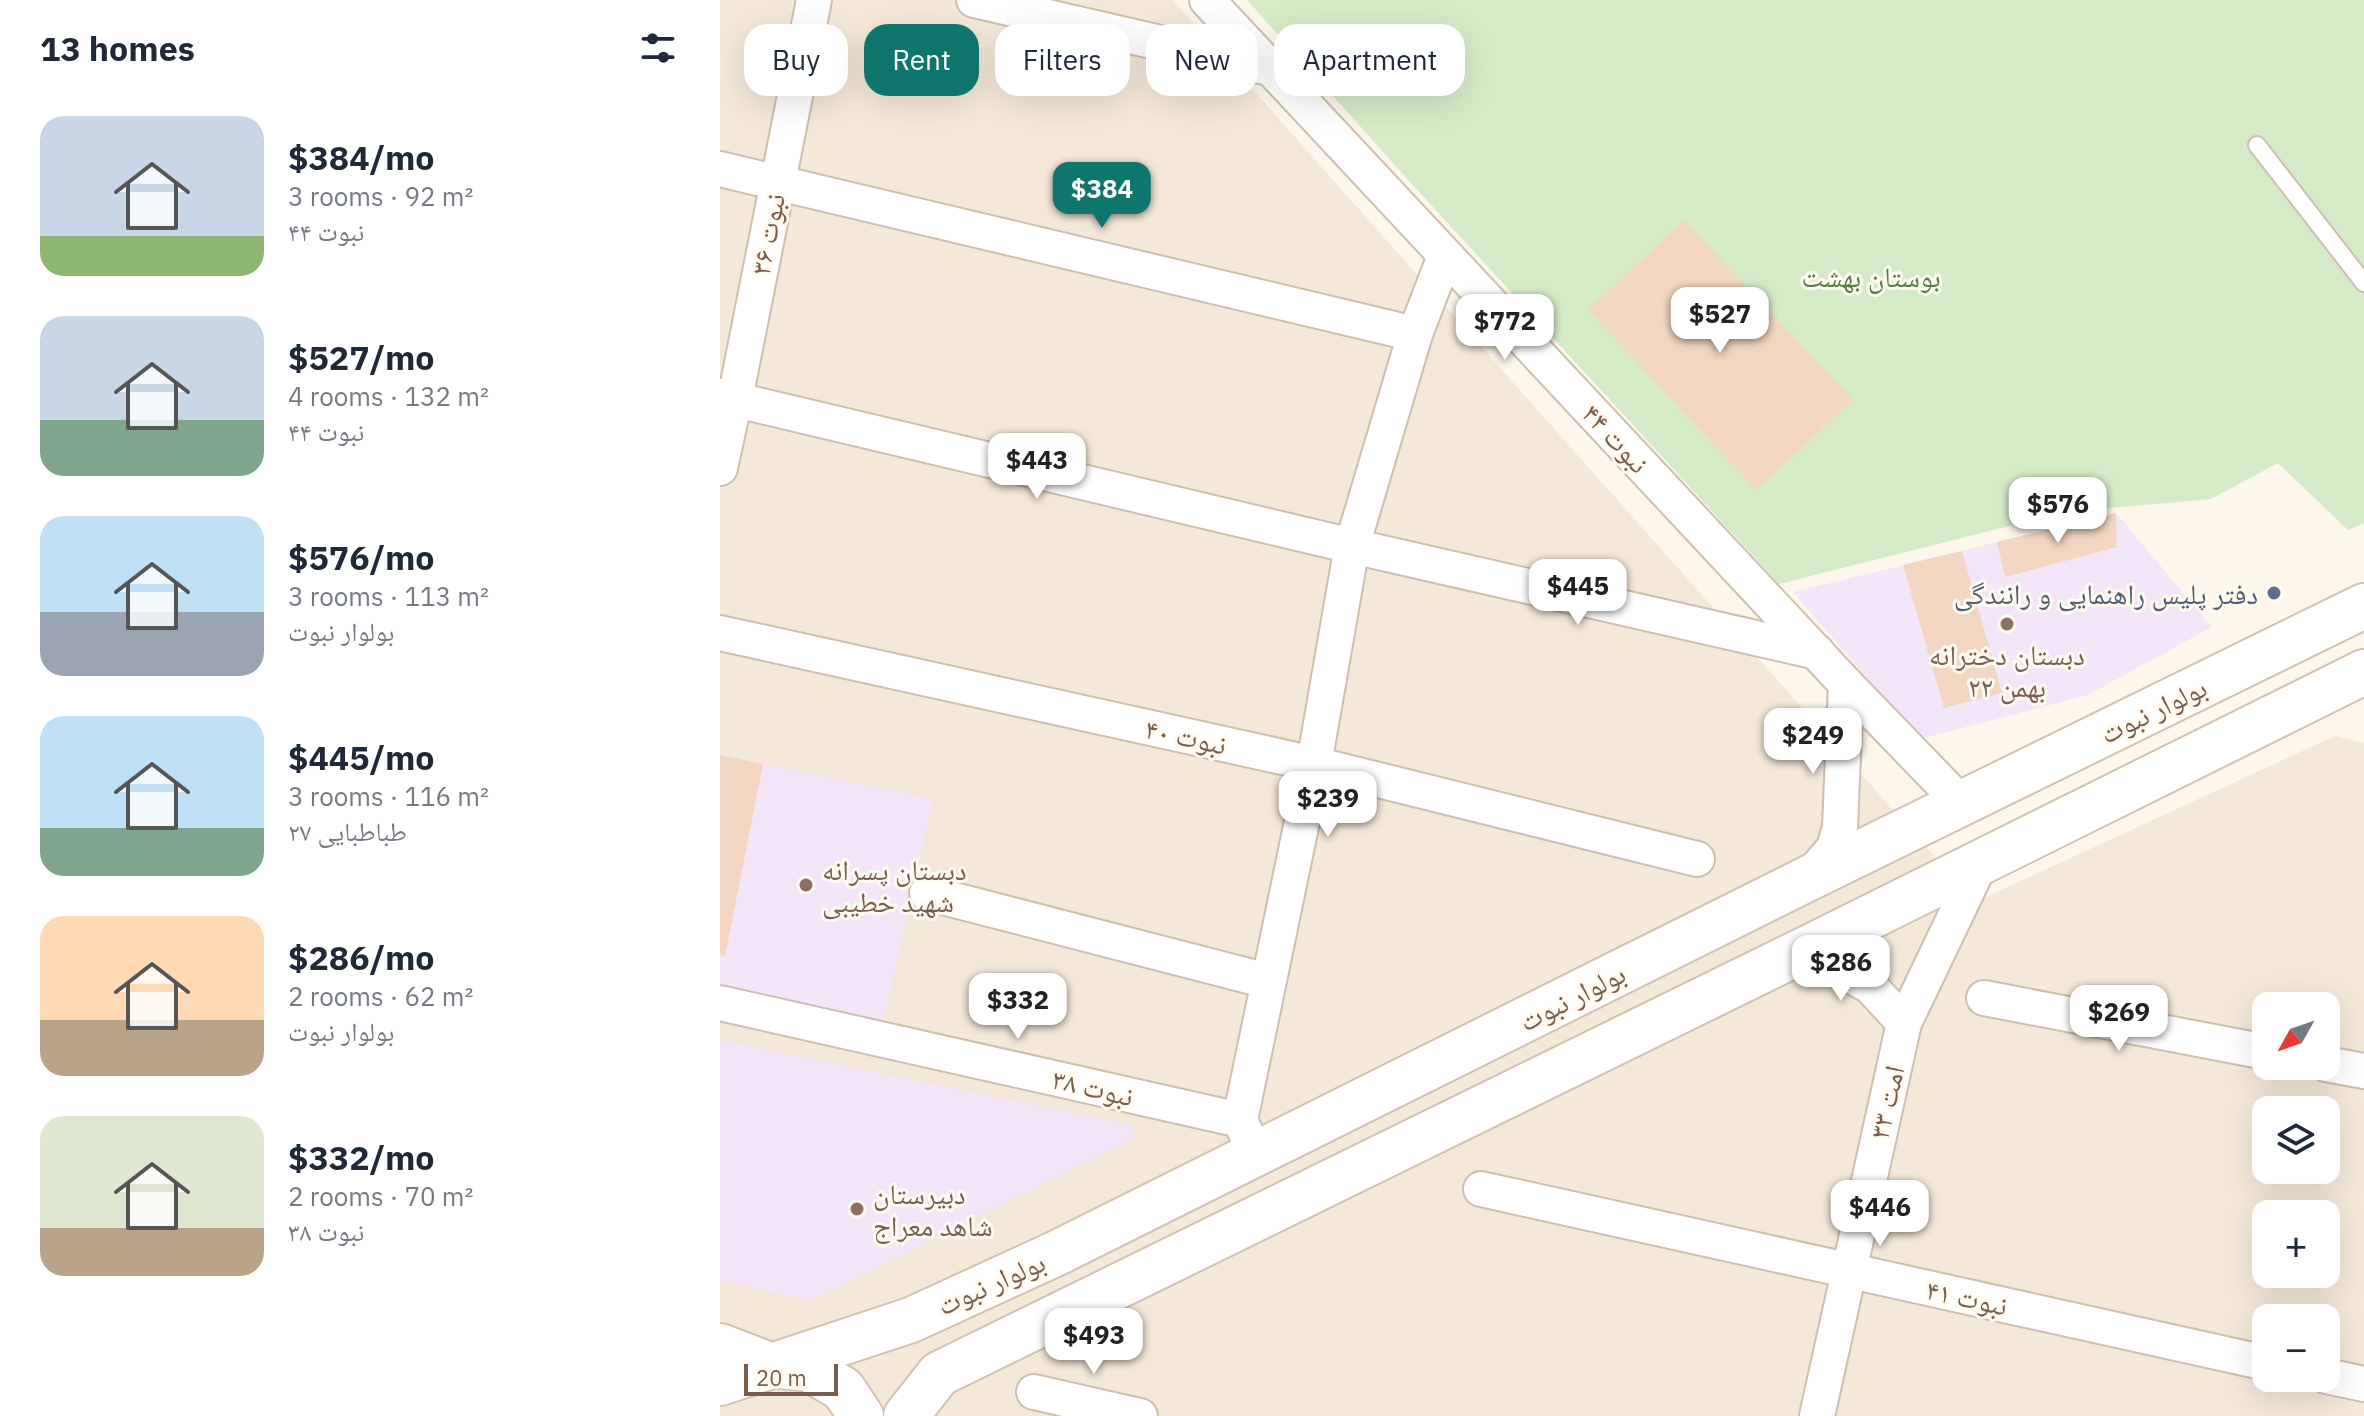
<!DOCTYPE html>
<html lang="en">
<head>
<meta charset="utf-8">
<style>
	:root { --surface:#fff; --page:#f2f2f3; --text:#1f2937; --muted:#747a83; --accent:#0f766e }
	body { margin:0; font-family:"IBM Plex Sans","Noto Naskh Arabic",sans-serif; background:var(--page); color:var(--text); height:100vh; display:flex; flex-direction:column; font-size:30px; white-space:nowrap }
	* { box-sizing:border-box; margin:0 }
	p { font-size:26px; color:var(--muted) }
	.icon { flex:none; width:44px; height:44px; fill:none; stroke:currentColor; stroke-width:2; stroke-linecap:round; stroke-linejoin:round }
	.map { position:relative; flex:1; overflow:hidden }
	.sheet { display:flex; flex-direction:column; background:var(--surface); width:720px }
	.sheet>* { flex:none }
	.top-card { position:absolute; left:24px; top:24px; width:760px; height:72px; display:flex; gap:16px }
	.needle { width:52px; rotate:230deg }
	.buttons { position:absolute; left:1532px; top:992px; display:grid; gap:16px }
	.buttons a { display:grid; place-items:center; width:88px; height:88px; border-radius:16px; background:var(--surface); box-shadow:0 8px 32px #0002; font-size:40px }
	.scale { position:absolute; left:24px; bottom:20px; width:94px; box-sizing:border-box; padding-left:8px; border:4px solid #785d4c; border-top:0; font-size:22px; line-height:28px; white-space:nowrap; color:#785d4c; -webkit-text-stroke:6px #fffaf0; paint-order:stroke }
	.price { position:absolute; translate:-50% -68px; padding:0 18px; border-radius:16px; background:#fff; color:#222; font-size:26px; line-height:52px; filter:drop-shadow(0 2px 4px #0008) }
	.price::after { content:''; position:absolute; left:50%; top:48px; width:24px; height:18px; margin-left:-12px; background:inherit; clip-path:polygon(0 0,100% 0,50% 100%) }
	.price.current { background:var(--accent); color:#fff }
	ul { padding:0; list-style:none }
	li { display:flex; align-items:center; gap:24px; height:200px; padding:0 40px }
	li span { display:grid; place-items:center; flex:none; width:224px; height:160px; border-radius:24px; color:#555 }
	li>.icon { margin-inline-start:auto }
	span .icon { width:96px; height:96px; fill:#fffc; stroke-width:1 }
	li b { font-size:34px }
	h2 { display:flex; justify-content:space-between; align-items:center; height:96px; padding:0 40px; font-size:34px }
	.pill { padding:0 28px; border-radius:24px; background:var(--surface); box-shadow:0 8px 32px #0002; font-size:28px; line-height:72px }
	.pill.current { background:var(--accent); color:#fff }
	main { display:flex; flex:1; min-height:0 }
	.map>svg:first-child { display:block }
	.residential { fill:#f4e8d8; fill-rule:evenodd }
	.education { fill:#f3e6f9 }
	.green { fill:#d5ebc7 }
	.building { fill:#f2d6c1 }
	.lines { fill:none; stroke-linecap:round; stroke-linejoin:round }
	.lane-casing { stroke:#cfbeae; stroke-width:20 }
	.street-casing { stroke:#cfbeae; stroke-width:38 }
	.secondary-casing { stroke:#d5c0ae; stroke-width:48 }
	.lane { stroke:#fff; stroke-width:16 }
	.street { stroke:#fff; stroke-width:34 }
	.secondary { stroke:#fff; stroke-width:44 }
	.service-dot { fill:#5c6f8a; stroke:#fffaf0; stroke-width:3 }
	.education-dot { fill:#8d6e63; stroke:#fffaf0; stroke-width:3 }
	.labels { text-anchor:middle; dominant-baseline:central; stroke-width:6; stroke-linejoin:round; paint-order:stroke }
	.street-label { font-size:28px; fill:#785d4c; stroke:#fffaf0 }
	.park-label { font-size:28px; fill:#547e43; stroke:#fffaf0 }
	.service-label { font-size:28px; fill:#4e5e75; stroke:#fffaf0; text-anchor:end }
	.education-label { font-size:28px; fill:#785e54; stroke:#fffaf0; text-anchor:start }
</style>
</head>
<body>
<main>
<section class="sheet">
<h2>13 homes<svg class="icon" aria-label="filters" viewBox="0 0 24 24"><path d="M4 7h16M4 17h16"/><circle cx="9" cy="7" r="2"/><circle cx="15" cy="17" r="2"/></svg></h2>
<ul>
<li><span style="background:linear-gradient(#c9d6e8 75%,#8fb573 0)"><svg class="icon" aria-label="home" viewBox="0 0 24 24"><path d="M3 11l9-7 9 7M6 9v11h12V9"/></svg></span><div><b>$384/mo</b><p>3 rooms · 92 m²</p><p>نبوت ۴۴</p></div></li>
<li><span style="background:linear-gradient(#c9d6e8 65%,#7fa58c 0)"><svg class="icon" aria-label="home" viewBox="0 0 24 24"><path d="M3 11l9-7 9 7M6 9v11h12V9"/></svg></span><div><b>$527/mo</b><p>4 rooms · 132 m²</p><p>نبوت ۴۴</p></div></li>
<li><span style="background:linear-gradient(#bfe0f5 60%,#9aa5b1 0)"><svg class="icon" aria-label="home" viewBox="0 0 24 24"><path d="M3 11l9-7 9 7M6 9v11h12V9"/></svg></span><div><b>$576/mo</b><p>3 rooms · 113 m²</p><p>بولوار نبوت</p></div></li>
<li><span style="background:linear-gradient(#bfe0f5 70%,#7fa58c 0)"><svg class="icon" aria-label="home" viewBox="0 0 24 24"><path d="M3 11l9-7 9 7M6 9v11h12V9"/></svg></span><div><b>$445/mo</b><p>3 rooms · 116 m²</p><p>طباطبایی ۲۷</p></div></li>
<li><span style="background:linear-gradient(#ffd9b3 65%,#b9a48a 0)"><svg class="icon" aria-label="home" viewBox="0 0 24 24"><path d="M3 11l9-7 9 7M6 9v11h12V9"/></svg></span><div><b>$286/mo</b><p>2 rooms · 62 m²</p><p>بولوار نبوت</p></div></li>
<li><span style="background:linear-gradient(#dfe7d0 70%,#b9a48a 0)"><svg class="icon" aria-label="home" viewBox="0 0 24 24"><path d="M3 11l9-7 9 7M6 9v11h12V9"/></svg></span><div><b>$332/mo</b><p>2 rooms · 70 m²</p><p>نبوت ۳۸</p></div></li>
</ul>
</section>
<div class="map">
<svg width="1644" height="1416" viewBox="0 0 1644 1416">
	<rect width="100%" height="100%" fill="#fdf6ea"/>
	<path class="residential" d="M0 0H453L1255 902 1615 736 1644 743V1416H0ZM1546 1006H1606V1066H1546ZM1546 1110H1606V1170H1546ZM1546 1214H1606V1274H1546ZM1546 1318H1606V1378H1546Z"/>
	<g class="education">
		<path d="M1396 513 1492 627 1368 695 1200 739 1073 592Z"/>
		<path d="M0 755 213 799 164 1021 0 985Z"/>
		<path d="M0 1040 412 1125 415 1138 91 1301 0 1280Z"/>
	</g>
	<path class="green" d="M527 0H1644V523L1628 530 1558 463 1491 499 1345 512 1059 584 690 182Z"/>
	<g class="building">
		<path d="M964 220 1133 400 1036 490 868 310Z"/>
		<path d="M1396 513 1397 547 1285 577 1277 542Z"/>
		<path d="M1242 551 1282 693 1224 708 1183 565Z"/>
		<path d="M0 755 43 764 5 956 0 955Z"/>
	</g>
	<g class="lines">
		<defs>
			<path id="lane" d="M1537 145 1644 283"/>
			<g id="street">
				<path d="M254 0 553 69"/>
				<path d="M487 0 1126 684 1242 804"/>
				<path d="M0 169 695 334"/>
				<path d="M0 396 632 546 1097 652"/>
				<path d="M0 468 15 399 94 0"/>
				<path d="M0 633 594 764 977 859"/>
				<path d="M1089 877 1114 848 1120 827 1126 684"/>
				<path d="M207 893 548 981"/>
				<path d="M1084 950 1150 986 1184 1023"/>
				<path d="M1264 998 1546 1052"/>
				<path d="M0 1003 520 1120 529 1140"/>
				<path d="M1606 1064 1644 1071"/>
				<path d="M520 1120 594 764 632 546 695 334 725 256"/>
				<path d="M761 1189 1546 1363"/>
				<path d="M1606 1376 1644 1384"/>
				<path d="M314 1392 420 1416"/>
				<path d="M1097 1416 1184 1023 1261 862"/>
			</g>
			<g id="secondary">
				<path d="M0 1346 50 1365 89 1369 123 1389 141 1416"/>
				<path d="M0 1383 191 1320 337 1253 1087 879 1644 606"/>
				<path d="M186 1416 219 1374 1084 950 1644 672"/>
			</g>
		</defs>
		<use href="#lane" class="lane-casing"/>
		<use href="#street" class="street-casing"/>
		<use href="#secondary" class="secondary-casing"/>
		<use href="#lane" class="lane"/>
		<use href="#street" class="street"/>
		<use href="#secondary" class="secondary"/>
	</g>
	<circle class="service-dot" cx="1554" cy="593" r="8"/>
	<g class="education-dot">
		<circle cx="1287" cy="624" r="8"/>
		<circle cx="86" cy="885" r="8"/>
		<circle cx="137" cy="1209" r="8"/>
	</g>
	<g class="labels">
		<g class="street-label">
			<text transform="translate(47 234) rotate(-79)">نبوت ۳۶</text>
			<text transform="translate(896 438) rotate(47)">نبوت ۴۴</text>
			<text transform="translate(1433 710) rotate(-26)">بولوار نبوت</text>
			<text transform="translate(466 736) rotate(12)">نبوت ۴۰</text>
			<text transform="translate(852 997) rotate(-27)">بولوار نبوت</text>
			<text transform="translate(373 1087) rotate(13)">نبوت ۳۸</text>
			<text transform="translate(1166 1102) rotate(-77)">امت ۳۳</text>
			<text transform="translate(271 1283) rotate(-24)">بولوار نبوت</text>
			<text transform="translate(1247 1297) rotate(12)">نبوت ۴۱</text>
		</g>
		<g class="park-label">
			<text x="1151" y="276">بوستان بهشت</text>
		</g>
		<g class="service-label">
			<text x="1538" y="593">دفتر پلیس راهنمایی و رانندگی</text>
		</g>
		<g class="education-label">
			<text x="1287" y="654" text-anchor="middle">دبستان دخترانه<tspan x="1287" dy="32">۲۲ بهمن</tspan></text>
			<text x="102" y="869">دبستان پسرانه<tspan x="102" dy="32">شهید خطیبی</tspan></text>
			<text x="153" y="1193">دبیرستان<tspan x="153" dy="32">شاهد معراج</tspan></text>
		</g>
	</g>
</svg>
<div class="buttons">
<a><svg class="needle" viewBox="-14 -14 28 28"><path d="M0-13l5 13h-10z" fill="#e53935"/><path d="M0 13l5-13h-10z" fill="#747a83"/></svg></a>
<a><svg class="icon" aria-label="layers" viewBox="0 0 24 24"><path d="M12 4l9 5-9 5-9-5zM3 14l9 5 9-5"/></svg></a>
<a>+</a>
<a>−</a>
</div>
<div class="scale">20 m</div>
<b class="price current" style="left:382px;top:230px">$384</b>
<b class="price" style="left:1000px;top:355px">$527</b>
<b class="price" style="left:785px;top:362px">$772</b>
<b class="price" style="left:317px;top:501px">$443</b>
<b class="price" style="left:1338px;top:545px">$576</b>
<b class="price" style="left:858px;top:627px">$445</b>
<b class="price" style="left:1093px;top:776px">$249</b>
<b class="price" style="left:608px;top:839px">$239</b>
<b class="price" style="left:1121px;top:1003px">$286</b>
<b class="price" style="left:298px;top:1041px">$332</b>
<b class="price" style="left:1399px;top:1053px">$269</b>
<b class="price" style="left:1160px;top:1248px">$446</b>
<b class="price" style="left:374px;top:1376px">$493</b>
<div class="top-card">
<a class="pill">Buy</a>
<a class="pill current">Rent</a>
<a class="pill">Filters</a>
<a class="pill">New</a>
<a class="pill">Apartment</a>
</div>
</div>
</main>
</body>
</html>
